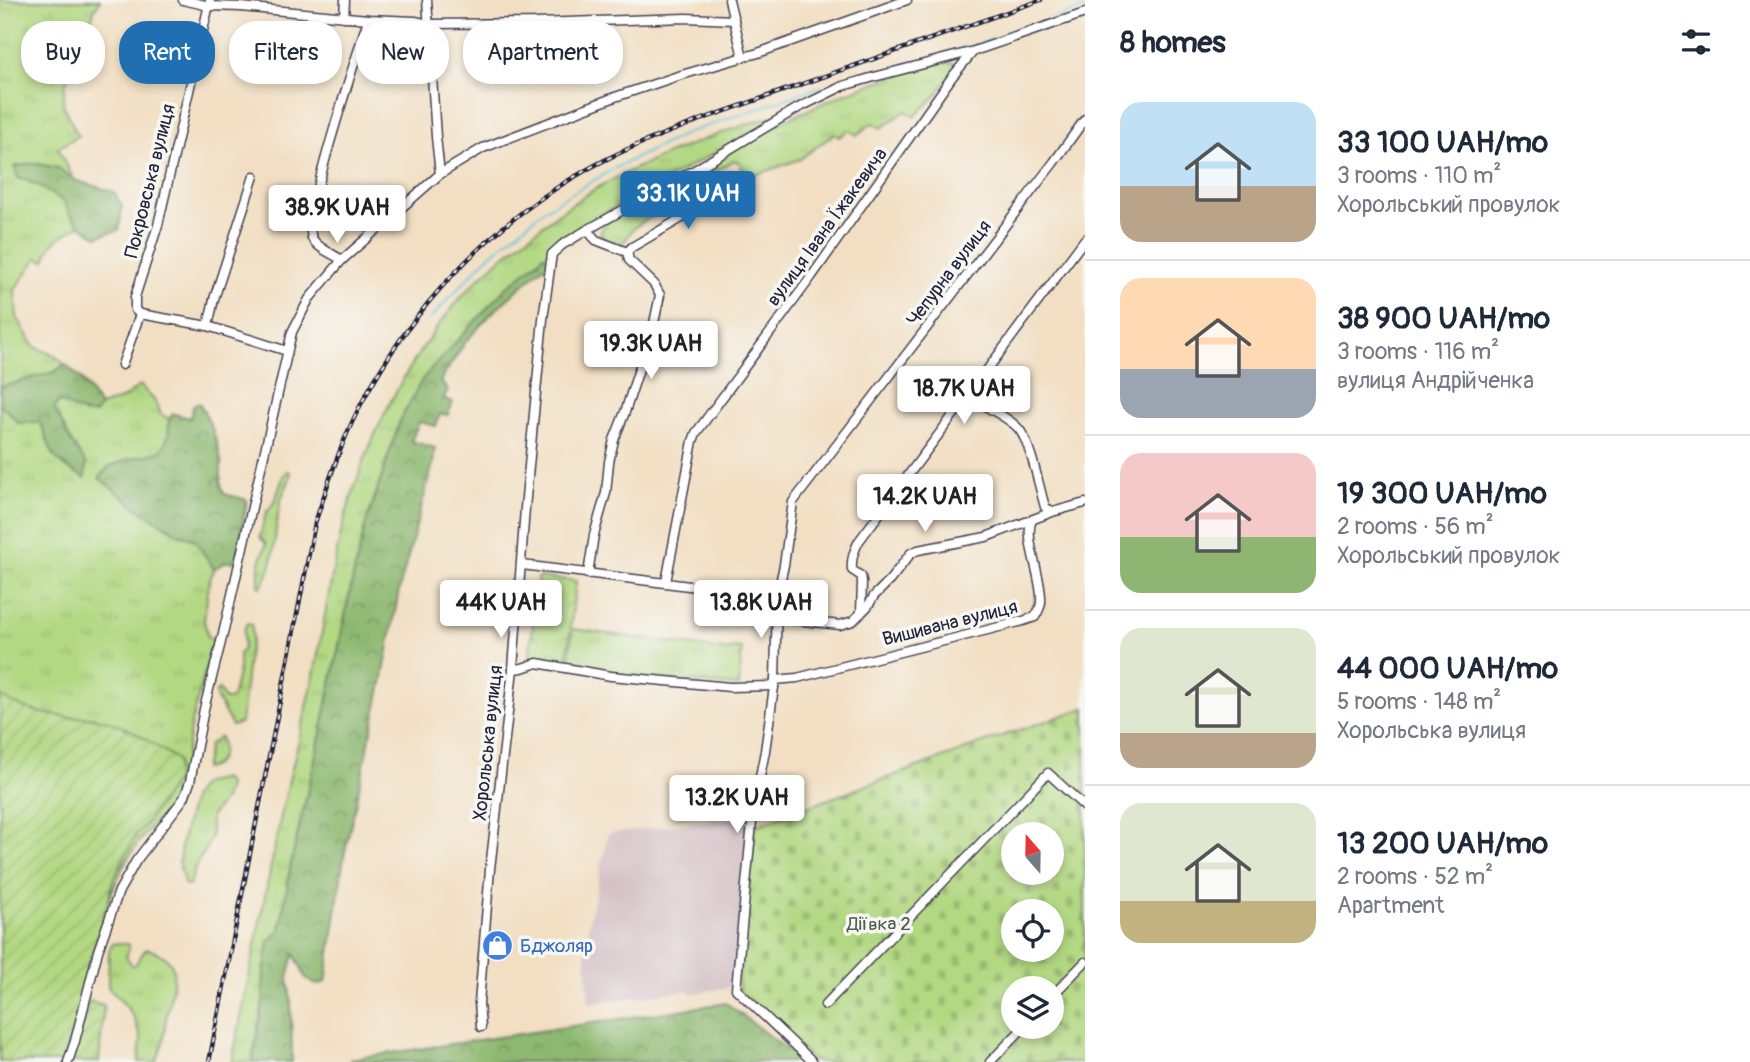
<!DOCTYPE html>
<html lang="en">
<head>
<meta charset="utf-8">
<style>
	:root { --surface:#fff; --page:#f6f6f7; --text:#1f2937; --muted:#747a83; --line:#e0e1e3; --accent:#1f6fb2 }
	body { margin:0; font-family:Pangolin,sans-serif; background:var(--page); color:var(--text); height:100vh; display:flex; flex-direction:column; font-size:26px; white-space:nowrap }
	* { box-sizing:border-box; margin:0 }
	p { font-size:23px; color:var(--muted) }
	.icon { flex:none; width:38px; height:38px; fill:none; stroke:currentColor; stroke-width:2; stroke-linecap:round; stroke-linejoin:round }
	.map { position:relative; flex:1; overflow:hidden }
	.panel { display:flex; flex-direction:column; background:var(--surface); width:665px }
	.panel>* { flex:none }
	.top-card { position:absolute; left:21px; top:21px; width:665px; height:63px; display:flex; gap:14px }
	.needle { width:46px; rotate:340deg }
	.fabs { position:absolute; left:1001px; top:822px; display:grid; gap:14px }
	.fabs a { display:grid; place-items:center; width:63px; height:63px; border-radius:50%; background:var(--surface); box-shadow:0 4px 10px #0003; font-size:35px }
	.price { position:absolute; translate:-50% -60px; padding:0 16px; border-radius:7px; background:#fff; color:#222; font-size:23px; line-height:46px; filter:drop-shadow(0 2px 4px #0008) }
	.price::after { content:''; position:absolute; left:50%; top:42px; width:21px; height:16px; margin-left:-10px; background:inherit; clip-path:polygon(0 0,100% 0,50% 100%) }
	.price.current { background:var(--accent); color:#fff }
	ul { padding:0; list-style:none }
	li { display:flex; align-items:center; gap:21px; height:175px; padding:0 35px }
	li+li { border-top:2px solid var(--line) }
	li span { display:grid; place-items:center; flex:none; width:196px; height:140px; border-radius:21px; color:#555 }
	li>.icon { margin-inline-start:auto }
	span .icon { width:84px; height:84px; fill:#fffc; stroke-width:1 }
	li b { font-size:30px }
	h2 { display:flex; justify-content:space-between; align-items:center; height:84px; padding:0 35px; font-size:30px }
	.tag { padding:0 24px; border-radius:28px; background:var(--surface); box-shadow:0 4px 10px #0003; font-size:24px; line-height:63px }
	.tag.current { background:var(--accent); color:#fff }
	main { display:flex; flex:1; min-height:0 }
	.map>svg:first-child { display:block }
	.industrial { fill:#d2bec4 }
	.grass { fill:url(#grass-tufts); stroke:#6a7d5e; stroke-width:2 }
	.forest { fill:url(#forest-crowns); stroke:#586d56; stroke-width:2 }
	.cemetery { fill:url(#cemetery-stones); stroke:#6a7d5e; stroke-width:2; fill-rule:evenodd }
	.park { fill:url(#park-crowns); stroke:#6a7d5e; stroke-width:2 }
	.garden { fill:url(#garden-furrows); stroke:#6a7d5e; stroke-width:2 }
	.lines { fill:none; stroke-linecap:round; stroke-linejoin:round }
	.stream { stroke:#5cc3d9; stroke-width:2 }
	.minor-casing { stroke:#413e4f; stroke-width:11 }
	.minor { stroke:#fff; stroke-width:8 }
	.rail-casing { stroke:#22223b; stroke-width:4.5 }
	.rail { stroke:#f6f6f2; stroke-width:2; stroke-dasharray:5; stroke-linecap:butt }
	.labels { text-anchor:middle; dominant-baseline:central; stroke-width:7; stroke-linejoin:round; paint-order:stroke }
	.street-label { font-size:19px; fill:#22223b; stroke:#f6f6f2 }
	.park-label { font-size:19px; fill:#4d5950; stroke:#f6f6f2 }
	.shop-label { font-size:19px; fill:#366cbe; stroke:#f6f6f2; text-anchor:start }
</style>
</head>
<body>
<main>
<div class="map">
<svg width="1085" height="1062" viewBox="0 0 1085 1062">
	<defs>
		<pattern id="grass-tufts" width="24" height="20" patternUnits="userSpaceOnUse" patternTransform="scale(1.75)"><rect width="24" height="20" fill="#b2d882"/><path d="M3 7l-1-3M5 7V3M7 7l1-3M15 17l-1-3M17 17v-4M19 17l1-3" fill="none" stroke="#99b971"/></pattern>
		<pattern id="forest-crowns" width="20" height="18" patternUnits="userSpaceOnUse" patternTransform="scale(1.75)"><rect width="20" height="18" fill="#8db870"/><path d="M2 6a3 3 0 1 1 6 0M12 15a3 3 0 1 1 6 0" fill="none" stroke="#73955d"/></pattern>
		<pattern id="cemetery-stones" width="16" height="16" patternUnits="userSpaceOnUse" patternTransform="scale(1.75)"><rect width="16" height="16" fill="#b2d882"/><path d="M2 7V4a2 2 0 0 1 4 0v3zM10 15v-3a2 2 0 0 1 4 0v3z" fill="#99b971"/></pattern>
		<pattern id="park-crowns" width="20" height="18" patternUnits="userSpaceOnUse" patternTransform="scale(1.75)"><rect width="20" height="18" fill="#b2d882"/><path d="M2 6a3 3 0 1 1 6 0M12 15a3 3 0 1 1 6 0" fill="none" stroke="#99b971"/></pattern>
		<pattern id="garden-furrows" width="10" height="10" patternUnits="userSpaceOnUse" patternTransform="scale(1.75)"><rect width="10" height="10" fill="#b2d882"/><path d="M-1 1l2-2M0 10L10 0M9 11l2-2" fill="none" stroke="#99b971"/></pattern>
	</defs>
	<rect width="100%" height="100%" fill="#f6f6f2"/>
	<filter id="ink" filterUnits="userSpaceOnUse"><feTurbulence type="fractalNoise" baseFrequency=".0143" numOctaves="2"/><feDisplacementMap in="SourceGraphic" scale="14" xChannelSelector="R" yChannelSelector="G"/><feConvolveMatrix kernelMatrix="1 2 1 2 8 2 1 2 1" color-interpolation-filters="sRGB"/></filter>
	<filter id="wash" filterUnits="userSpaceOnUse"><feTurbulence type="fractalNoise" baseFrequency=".00686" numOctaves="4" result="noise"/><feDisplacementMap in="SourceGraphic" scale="28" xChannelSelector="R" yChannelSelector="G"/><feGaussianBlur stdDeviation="1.57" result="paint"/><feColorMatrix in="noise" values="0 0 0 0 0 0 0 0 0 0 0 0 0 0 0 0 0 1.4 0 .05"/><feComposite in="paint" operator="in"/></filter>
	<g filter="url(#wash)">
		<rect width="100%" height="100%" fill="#f2dfc3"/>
		<path class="industrial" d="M749 815 734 984 729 987 691 994V990L589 1003 585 943 608 834Z"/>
		<g class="grass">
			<path d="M0 0H100L94 11 88 34 65 84 63 105 78 136 58 148 74 180 114 192 122 207 119 230 97 236 80 225C71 232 59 235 52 245 49 249 47 256 45 261L37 258 15 290 17 317 33 346 55 356 82 380 100 406 124 398 140 385 154 400 161 414 169 419 173 414 190 418 194 404 199 403C210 420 217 440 221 461 222 472 218 484 224 494L247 500 236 562H225L214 569 209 582 204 620 208 638 214 639 191 723 181 786 166 813 155 822 139 841 123 866 109 899 113 879 125 853 137 833 144 826 174 783 177 774V760L93 717H68L42 713 14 705 0 696Z"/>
			<path d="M950 62 959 65 933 99 914 117 906 111 881 128 873 123 868 126 857 135 849 130 839 137 834 134 800 159 753 176 748 183 739 162 733 161 714 172 679 189 659 207 652 216 634 228 623 243C614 244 607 241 600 234L604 225 619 214 783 121 841 95 882 80 917 68Z"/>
			<path d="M783 113 766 125 608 211 544 255 534 265 506 288 423 379 400 421 365 527 353 577 321 733 291 863 280 930 264 971 263 1002 252 1062H232C249 978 265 895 282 811 291 769 303 727 312 684 324 630 330 574 344 521 367 439 403 366 458 301 481 273 513 248 542 226 563 210 583 195 606 183 661 154 723 131 783 113Z"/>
			<path d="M287 471 290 472C291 483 285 487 282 497 272 526 279 561 261 587H259V566L266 544 260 537 266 513 275 501 284 474Z"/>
			<path d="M248 623 252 625V639L249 650 241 723 232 726 216 697V692L219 690 225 700H229L232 698 239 669V654L243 649C245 640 241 630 248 623Z"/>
			<path d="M573 629 730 651 731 648 742 649 739 686 611 675 568 667Z"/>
			<path d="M220 737C226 751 220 767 204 769L209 745Z"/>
			<path d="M223 779 227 782 228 786 224 800 211 816V836L205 851 197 863 189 886H185L179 864 181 845 193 796 202 784Z"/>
			<path d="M118 943 128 944 129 947 126 957 132 965H135L145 950 147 949C155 951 166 956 171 963 178 976 168 1005 166 1019 164 1030 165 1041 160 1052 159 1055 157 1059 155 1062H139L141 1038 134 1018 126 1006 108 987 109 951 112 944Z"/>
		</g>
		<g class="forest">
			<path d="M33 163 58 168 74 180 114 192 122 207 119 230 97 236 80 225 70 214 64 202 37 185 18 178 14 167Z"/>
			<path d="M544 255 550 262 548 269 544 266 492 313 466 341 440 381 448 390 443 399 453 402 448 415 440 414 436 426 419 422 411 441 435 448 433 463 399 590 382 683 344 856 326 982 316 985 305 977 301 967 294 954 288 978 291 1002 292 1062H252L263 1002 264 971 269 941 280 930 291 863 321 733 353 577 365 527 400 421 423 378 506 288 534 265Z"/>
			<path d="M65 364 82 380 100 407 95 414H86L59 402 54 408 73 445 86 463 85 478C74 472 60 465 53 454 47 443 46 432 39 422L18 423 9 412 0 406V387L54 372Z"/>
			<path d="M199 403C210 420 217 440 221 461 222 472 218 484 224 494L247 500 236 562H225L214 569 195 540 179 534 141 511 99 478 108 467 130 459 162 451 168 436 169 420 173 414 190 418 194 404Z"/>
			<path d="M726 1003 798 1058 791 1062H350L351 1059Z"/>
		</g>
		<path class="cemetery" d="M1085 708V1062H815L740 992 738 980 755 826 1005 735ZM1013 835H1052V873H1013ZM1013 912H1052V950H1013ZM1013 989H1052V1027H1013Z"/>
		<path class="park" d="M538 577 576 581 566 666 529 661Z"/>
		<g class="garden">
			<path d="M0 696C20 708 44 715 67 717 76 718 86 716 95 718 126 724 152 742 177 760V774L174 783 144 826 137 833 113 879 109 899 85 980 72 1034 61 1062H0Z"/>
			<path d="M89 1001 104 1005 99 1062H71Z"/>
		</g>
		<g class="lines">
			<g class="stream">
				<path d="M903 65 955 52 1085 8"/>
				<path d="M430 319 486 259 545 209 615 168 687 133 816 88 837 85"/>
			</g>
		</g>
	</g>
	<g filter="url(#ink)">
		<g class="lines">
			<defs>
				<g id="minor">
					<path d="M183 0 209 6 241 7 368 19 415 21 429 24 537 23 686 18 734 20"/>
					<path d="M427 0 436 137 440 174"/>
					<path d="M729 0 743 57"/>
					<path d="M344 17 345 0"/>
					<path d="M587 230 596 240 627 252 629 260 654 284 660 295 654 323 625 412 614 440 609 462 606 493 594 535 588 574"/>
					<path d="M627 252 632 247 716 198 728 189"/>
					<path d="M342 260C333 254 317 248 312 238 302 217 359 51 368 19"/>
					<path d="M140 314 208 326 287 351"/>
					<path d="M208 326 214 299 254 176"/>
					<path d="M122 365 140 314 135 310V297L158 225 210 0"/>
					<path d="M970 394C984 409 1007 415 1019 429 1031 444 1039 487 1045 507L1052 512"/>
					<path d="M522 565 777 597"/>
					<path d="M666 582 693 441 696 433 812 276 952 77 973 52"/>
					<path d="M861 613 862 581 861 576 852 570C851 559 854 551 859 541L1085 239"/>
					<path d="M776 618 840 625 853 621 868 606 874 596 890 580 911 553 918 550 986 537 1052 512 1085 503"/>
					<path d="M513 669 522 668 537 663 611 676 730 687 774 686"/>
					<path d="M775 680 797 678 1023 621 1035 617C1038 612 1041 607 1041 602 1043 579 1023 538 1032 520"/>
					<path d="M1052 996 1085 962"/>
					<path d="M825 1005 1048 773 1085 807"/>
					<path d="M481 1027 479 1003 490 869 513 669 525 508 543 319 552 254 562 245 587 230 698 168 798 108 843 86 874 77 974 51 1085 13"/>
					<path d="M68 1062 75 1041 98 951 119 891 136 861 184 798 190 782 204 709 223 634 292 332 309 299 342 260 440 174 483 148 615 97 678 76 758 53 907 0"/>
					<path d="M813 1062 736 989 753 812 765 751 775 680 777 597 784 565 793 502 1054 162 1085 119"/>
					<path d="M990 1062 1024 1027"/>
				</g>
			</defs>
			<use href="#minor" class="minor-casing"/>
			<use href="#minor" class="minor"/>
			<defs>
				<path id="rail" d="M209 1062 315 523C328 484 340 445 359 408 410 309 489 224 588 169 623 149 662 135 700 120L1041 0"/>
			</defs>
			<use href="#rail" class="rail-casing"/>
			<use href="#rail" class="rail"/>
		</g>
	</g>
	<defs>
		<symbol id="shop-disc" viewBox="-11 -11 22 22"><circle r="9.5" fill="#3f7fe0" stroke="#f6f6f2"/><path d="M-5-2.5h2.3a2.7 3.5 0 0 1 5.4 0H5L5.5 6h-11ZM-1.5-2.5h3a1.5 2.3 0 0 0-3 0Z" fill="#fff"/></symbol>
	</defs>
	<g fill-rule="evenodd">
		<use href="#shop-disc" x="480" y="928" width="35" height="35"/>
	</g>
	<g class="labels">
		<g class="street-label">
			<text transform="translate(150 181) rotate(-76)">Покровська вулиця</text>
			<text transform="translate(827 227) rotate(-54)">вулиця Івана Їжакевича</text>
			<text transform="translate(949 273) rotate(-53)">Чепурна вулиця</text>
			<text transform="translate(950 623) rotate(-14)">Вишивана вулиця</text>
			<text transform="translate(488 743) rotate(-84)">Хорольська вулиця</text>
		</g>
		<g class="park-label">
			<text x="879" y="924">Діївка 2</text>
		</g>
		<g class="shop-label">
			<text x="520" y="946">Бджоляр</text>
		</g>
	</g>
</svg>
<div class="fabs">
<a><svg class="needle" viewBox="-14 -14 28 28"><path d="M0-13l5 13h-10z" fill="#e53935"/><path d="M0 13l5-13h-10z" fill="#747a83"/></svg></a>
<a><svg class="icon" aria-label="locate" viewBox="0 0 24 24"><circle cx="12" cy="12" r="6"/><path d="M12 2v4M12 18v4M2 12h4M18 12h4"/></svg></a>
<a><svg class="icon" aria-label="layers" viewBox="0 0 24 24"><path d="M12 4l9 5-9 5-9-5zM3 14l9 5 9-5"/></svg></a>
</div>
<b class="price current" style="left:688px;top:231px">33.1K UAH</b>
<b class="price" style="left:337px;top:245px">38.9K UAH</b>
<b class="price" style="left:651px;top:381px">19.3K UAH</b>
<b class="price" style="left:964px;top:426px">18.7K UAH</b>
<b class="price" style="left:925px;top:534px">14.2K UAH</b>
<b class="price" style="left:501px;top:640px">44K UAH</b>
<b class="price" style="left:761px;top:640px">13.8K UAH</b>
<b class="price" style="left:737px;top:835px">13.2K UAH</b>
<div class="top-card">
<a class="tag">Buy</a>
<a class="tag current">Rent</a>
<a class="tag">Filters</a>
<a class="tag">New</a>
<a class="tag">Apartment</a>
</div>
</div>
<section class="panel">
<h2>8 homes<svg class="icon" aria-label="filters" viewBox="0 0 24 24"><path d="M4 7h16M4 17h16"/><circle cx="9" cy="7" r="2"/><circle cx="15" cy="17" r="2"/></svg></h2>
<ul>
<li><span style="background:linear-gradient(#bfe0f5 60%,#b9a48a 0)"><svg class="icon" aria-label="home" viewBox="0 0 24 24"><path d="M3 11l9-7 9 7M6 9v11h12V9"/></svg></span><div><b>33 100 UAH/mo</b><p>3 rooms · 110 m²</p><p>Хорольський провулок</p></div></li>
<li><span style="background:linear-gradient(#ffd9b3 65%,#9aa5b1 0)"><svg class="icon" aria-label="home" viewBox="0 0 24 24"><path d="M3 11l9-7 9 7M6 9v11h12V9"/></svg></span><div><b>38 900 UAH/mo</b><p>3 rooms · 116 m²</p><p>вулиця Андрійченка</p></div></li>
<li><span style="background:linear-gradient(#f6c9c9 60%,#8fb573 0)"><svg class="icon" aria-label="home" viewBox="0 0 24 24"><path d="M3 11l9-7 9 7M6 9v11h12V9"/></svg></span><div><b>19 300 UAH/mo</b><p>2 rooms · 56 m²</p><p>Хорольський провулок</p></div></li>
<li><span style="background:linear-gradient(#dfe7d0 75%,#b9a48a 0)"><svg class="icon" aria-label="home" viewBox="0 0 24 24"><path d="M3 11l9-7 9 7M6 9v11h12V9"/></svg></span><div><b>44 000 UAH/mo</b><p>5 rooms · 148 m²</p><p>Хорольська вулиця</p></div></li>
<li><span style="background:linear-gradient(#dfe7d0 70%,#c2b280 0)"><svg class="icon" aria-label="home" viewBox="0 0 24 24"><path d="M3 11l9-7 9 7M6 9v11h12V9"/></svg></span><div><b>13 200 UAH/mo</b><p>2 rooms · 52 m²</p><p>Apartment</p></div></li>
</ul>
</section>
</main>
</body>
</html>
